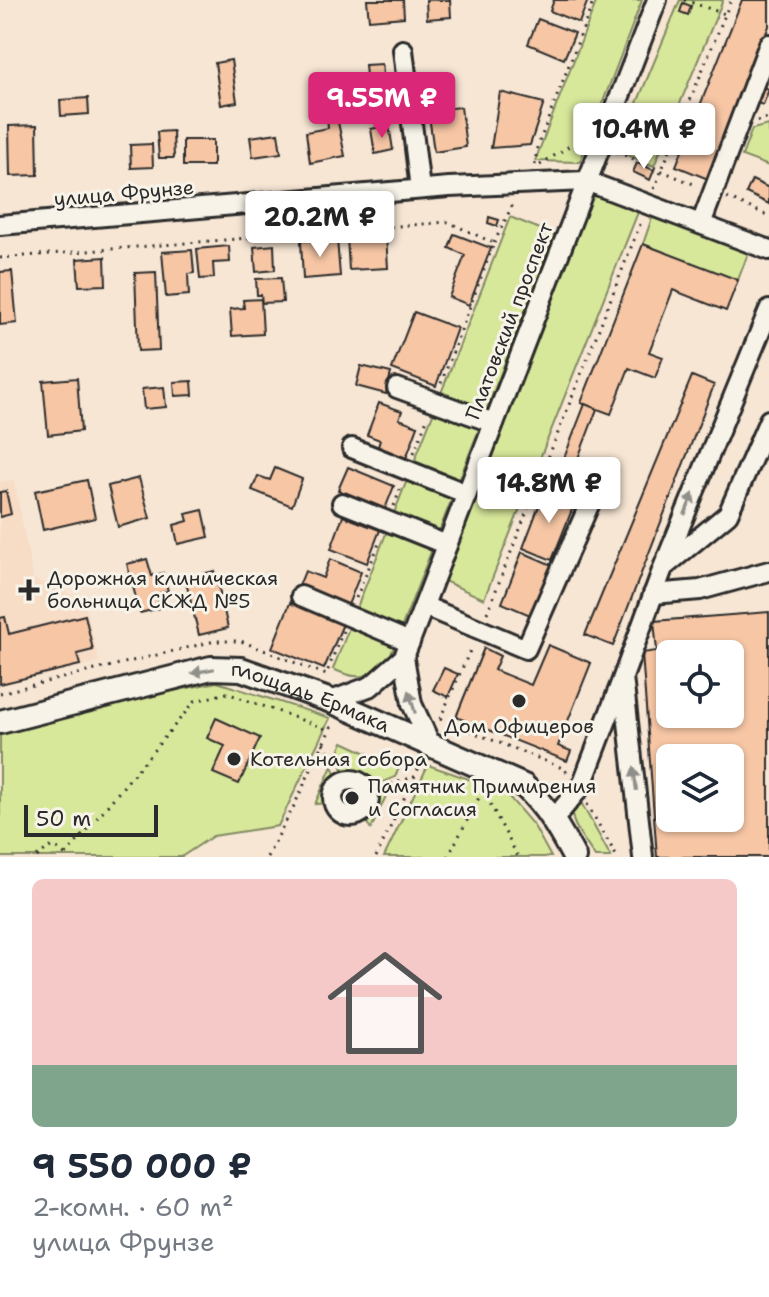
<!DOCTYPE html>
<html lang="ru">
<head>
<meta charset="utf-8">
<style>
	:root { --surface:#fff; --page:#f2f2f3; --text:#1f2937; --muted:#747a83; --line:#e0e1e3; --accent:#db2777 }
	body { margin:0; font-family:"Shantell Sans",sans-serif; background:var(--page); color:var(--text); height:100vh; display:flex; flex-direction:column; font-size:30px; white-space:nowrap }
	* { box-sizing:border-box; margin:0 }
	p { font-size:26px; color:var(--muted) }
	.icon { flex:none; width:44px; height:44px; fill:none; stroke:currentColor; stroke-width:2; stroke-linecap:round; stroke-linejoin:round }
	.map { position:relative; height:857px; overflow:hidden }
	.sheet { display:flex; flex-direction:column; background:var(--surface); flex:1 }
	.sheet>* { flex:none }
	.buttons { position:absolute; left:656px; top:640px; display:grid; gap:16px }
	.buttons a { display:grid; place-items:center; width:88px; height:88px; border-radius:12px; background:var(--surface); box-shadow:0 2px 6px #0004; font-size:40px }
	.scale { position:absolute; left:24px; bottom:20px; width:134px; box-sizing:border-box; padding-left:8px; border:4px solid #2b2b2b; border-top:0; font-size:22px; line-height:28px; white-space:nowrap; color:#2b2b2b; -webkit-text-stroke:6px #f7f3e8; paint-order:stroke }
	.price { position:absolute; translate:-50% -68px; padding:0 18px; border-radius:8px; background:#fff; color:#222; font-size:26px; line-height:52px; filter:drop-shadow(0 2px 4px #0008) }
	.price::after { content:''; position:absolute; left:50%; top:48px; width:24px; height:18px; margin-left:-12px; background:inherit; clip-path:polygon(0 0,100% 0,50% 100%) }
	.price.active { background:var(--accent); color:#fff }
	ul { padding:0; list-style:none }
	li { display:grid; align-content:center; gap:16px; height:424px; padding:0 32px }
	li+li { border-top:2px solid var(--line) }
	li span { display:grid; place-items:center; height:248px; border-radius:12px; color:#555 }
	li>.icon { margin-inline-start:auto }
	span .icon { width:144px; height:144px; fill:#fffc; stroke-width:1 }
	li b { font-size:34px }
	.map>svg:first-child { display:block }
	.built { fill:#f7dcc6 }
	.green { fill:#d8e89b; stroke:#828a63; stroke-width:2 }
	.building { fill:#f6c6a5; stroke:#2b2b2b; stroke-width:2; fill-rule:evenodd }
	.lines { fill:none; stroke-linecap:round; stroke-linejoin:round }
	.minor-casing { stroke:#2b2b2b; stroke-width:24 }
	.major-casing { stroke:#2b2b2b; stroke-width:28 }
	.path { stroke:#2b2b2b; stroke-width:3; stroke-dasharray:2 6; stroke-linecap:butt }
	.minor { stroke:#f7f3e8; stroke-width:18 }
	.major { stroke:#f7f3e8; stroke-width:22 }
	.oneway { fill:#918f8a }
	.poi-dot { fill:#2b2b2b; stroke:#f7f3e8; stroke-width:3 }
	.labels { text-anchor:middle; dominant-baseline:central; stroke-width:6; stroke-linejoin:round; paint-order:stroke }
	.street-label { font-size:20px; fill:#2b2b2b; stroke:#f7f3e8 }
	.poi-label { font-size:20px; fill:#2b2b2b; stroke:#f7f3e8; text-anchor:start }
</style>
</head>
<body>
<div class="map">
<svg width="769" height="857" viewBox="0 0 769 857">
	<rect width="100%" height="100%" fill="#f7e6d4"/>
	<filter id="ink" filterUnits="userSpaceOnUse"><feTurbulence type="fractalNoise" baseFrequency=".0125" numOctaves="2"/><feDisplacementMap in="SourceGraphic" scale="16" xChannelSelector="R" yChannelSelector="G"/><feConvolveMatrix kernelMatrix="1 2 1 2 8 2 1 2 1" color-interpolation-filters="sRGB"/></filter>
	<g filter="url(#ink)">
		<path class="built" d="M14 480 33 579 84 600 99 662 0 685V482Z"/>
		<g class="green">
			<path d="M597 0H642L580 162 535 161Z"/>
			<path d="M680 0H723L654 166 617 151Z"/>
			<path d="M769 125V166L742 156 752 129Z"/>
			<path d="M591 190 640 207 484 599 444 581Z"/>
			<path d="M654 212 750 248 738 280 643 244Z"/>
			<path d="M510 217 555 235 391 654C371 677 362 683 333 669Z"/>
			<path d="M217 682 330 718 278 826 213 836 181 857H0V732L19 723Z"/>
			<path d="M343 742 399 768 395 777 371 787 359 778 345 776 338 754Z"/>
			<path d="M428 765 504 791 534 826 551 857H384Z"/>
			<path d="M332 766 338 780 330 790 328 803 315 804Z"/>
			<path d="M390 787 371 829 363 817 373 809V795Z"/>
			<path d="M578 797 611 857H595C584 838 561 816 578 797Z"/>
		</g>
		<g class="building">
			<path d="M367 0H403L404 17 369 20Z"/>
			<path d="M426 0H450L451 17 427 19Z"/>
			<path d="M554 0H588L579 23 550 11Z"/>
			<path d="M742 0H769V26L708 179 676 166Z"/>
			<path d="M683 3 691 6 688 15 680 12Z"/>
			<path d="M538 19 575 33 564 59 528 44Z"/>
			<path d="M231 60 237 102 221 105 215 63Z"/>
			<path d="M382 64 385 97 368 99 365 65Z"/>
			<path d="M760 86 769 89 763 105 754 102Z"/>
			<path d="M500 92 544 103 530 145 491 148Z"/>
			<path d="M88 98 89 114 61 116 60 100Z"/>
			<path d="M442 104 443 109 461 107 466 147 434 152 429 115 433 114 432 106Z"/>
			<path d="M337 117 345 156 310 163 306 132 328 128 327 118Z"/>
			<path d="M37 125 38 175 10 176 9 126Z"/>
			<path d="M389 125 393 150 375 154 371 129Z"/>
			<path d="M173 131 174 158H159L157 132Z"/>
			<path d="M278 133 281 153 253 157 250 137Z"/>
			<rect x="183" y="140" width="30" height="26"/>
			<path d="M152 144 153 167 131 168 130 145Z"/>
			<path d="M637 163 654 170 650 180 633 172Z"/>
			<path d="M752 180 769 188V204L746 193Z"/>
			<path d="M489 217 499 220 497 226 488 223Z"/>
			<path d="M454 234 491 248 469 305 449 297 465 255 449 248Z"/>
			<path d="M386 235 388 268 349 270 347 237Z"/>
			<path d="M337 239 340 276 303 279 301 241Z"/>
			<path d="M643 244 738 280 726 311 673 290 649 352 663 357 655 378 629 368 611 414 581 403Z"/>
			<path d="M274 245 275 270 256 272 254 247Z"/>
			<path d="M229 246 230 262 213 263 214 278 200 279 197 249Z"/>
			<path d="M192 250 194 273 188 274 189 295 166 297 162 252Z"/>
			<path d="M105 257 106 285 79 286 77 259Z"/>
			<path d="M12 271 17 323 0 325V272Z"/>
			<path d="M156 272 159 350 138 351 135 273Z"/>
			<path d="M281 278 283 302 262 303 261 295H257L256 279Z"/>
			<path d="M261 299 263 334 232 336 230 309 244 308 243 300Z"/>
			<path d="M414 312 457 328 436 386 392 369Z"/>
			<path d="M361 366 391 373 386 394 356 386Z"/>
			<path d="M692 376 714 385 613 646 585 635Z"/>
			<path d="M77 378 81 431 48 435 43 381Z"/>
			<path d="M192 381 193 395 175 396 174 382Z"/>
			<path d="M164 387 166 407 144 409 142 389Z"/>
			<path d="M379 403 402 411 399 419 418 426 405 461 377 450 380 440 367 435Z"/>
			<path d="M585 404 597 409 563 497 551 492Z"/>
			<path d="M348 467 394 486 385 509 338 490Z"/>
			<path d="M275 468 302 479 292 506 252 490 258 476 270 480Z"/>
			<path d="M139 478 150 518 118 527 108 486Z"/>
			<path d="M87 480 95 518 43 530 35 491Z"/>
			<path d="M545 490 575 502 552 560 523 548Z"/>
			<path d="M6 491 11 514 0 517V492Z"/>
			<path d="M203 510 209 537 178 544 174 525 188 521 186 514Z"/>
			<path d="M343 516 380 530 367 563 331 549Z"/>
			<path d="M522 552 552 565 530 615 502 603Z"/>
			<path d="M147 559 152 576 163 573 168 591 156 594 160 608 140 613 127 564Z"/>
			<path d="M330 559 361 572 348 605 299 586 305 571 323 578Z"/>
			<path d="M215 571 228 628 199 635 185 578Z"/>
			<path d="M290 603 343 624 324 669 272 648Z"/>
			<path d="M769 612V857H657L642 653 657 651 654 621ZM670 654H730V714H670ZM670 758H730V818H670Z"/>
			<path d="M85 615 93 650 77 654 80 665 0 684V618L5 617 9 634Z"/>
			<path d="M548 645 591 663 558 746 571 751 567 761 456 717 484 648 500 656 494 670 531 685Z"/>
			<path d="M444 668 458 674 448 697 433 690Z"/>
			<path d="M216 718 260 738 239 784 213 773 225 746 207 738Z"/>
		</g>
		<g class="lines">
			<defs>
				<g id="minor">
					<path d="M403 50 420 189"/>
					<path d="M701 224 769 44"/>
					<path d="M0 225 449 187 586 181 769 250"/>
					<path d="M397 388 494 423"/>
					<path d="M352 448 467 494"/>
					<path d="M342 503 447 545"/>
					<path d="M665 566 728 514 769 420"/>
					<path d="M653 594 700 590 769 571"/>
					<path d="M301 596 410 642"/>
					<path d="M424 606 526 649 604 471"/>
					<path d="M404 657 412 704 430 743"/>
					<path d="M331 701 371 686 404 657 657 0"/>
					<circle cx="351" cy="798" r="18"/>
					<path d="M554 819 582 785 622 680"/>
					<path d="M643 857 623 677 663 568 769 310"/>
				</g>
				<g id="major">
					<path id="s1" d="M0 722 211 668 241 669 331 701 524 786C547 807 560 831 574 857"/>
				</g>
			</defs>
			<use href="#minor" class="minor-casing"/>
			<use href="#major" class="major-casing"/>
			<g class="path">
				<path d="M684 0 725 14"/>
				<path d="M757 121 769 118"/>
				<path d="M617 152 698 186"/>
				<path d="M535 165 537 148 594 0"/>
				<path d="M540 165 571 145H582"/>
				<path d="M654 189 731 0"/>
				<path d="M727 198 769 216"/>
				<path d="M494 243 513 204"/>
				<path d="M0 258 448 222 494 243 440 386"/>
				<path d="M414 453 427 419"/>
				<path d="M394 506 401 487"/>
				<path d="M356 598 381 539"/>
				<path d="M487 613 641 222"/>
				<path d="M0 693 215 641H241L326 675 343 631"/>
				<path d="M440 719 472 646"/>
				<path d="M440 719 565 769 568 774"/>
				<path d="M323 743 334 759 342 781"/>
				<path d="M483 790 518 857"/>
				<path d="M368 791 414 777"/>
				<path d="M587 804 617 857"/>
				<path d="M66 855 195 701 227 693 329 730"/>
				<path d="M37 857 49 847 58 849 66 856"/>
				<path d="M267 857 292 810 332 725"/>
				<path d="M376 857 421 763"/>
				<path d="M448 857 483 790"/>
			</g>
			<use href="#minor" class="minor"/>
			<use href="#major" class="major"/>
		</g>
		<defs><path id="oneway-solid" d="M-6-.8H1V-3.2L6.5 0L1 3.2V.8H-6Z" transform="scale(2)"/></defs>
		<g class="oneway">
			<use href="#oneway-solid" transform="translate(689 504) rotate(-68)"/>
			<use href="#oneway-solid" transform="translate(203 671) rotate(169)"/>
			<use href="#oneway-solid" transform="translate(412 702) rotate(-106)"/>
			<use href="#oneway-solid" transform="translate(635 779) rotate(-97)"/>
		</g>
	</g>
	<g class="poi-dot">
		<path d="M25 578h8v8h8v8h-8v8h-8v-8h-8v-8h8z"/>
		<circle cx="519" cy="701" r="8"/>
		<circle cx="234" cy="759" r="8"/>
		<circle cx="352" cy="798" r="8"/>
	</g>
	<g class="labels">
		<g class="street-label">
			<text transform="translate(124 193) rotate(-5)">улица Фрунзе</text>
			<text transform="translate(509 321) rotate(-69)">Платовский проспект</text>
			<text stroke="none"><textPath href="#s1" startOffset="322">площадь Ермака</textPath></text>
		</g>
		<g class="poi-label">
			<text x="47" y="578">Дорожная клиническая<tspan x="47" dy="23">больница СКЖД №5</tspan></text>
			<text x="519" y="726" text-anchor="middle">Дом Офицеров</text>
			<text x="250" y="759">Котельная собора</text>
			<text x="368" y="786">Памятник Примирения<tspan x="368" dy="23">и Cогласия</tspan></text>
		</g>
	</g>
</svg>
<div class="buttons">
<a><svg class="icon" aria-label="locate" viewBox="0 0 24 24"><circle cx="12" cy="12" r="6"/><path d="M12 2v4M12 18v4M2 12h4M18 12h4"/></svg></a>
<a><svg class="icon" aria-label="layers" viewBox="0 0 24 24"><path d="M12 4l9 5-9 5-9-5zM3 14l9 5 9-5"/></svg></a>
</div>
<div class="scale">50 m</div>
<b class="price active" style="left:382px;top:140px">9.55M ₽</b>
<b class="price" style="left:644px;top:171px">10.4M ₽</b>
<b class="price" style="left:320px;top:259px">20.2M ₽</b>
<b class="price" style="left:549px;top:525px">14.8M ₽</b>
</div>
<section class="sheet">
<ul>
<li><span style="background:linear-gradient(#f6c9c9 75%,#7fa58c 0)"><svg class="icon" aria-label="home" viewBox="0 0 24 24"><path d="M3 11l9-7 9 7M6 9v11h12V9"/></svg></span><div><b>9 550 000 ₽</b><p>2-комн. · 60 m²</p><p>улица Фрунзе</p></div></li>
</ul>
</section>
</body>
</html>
